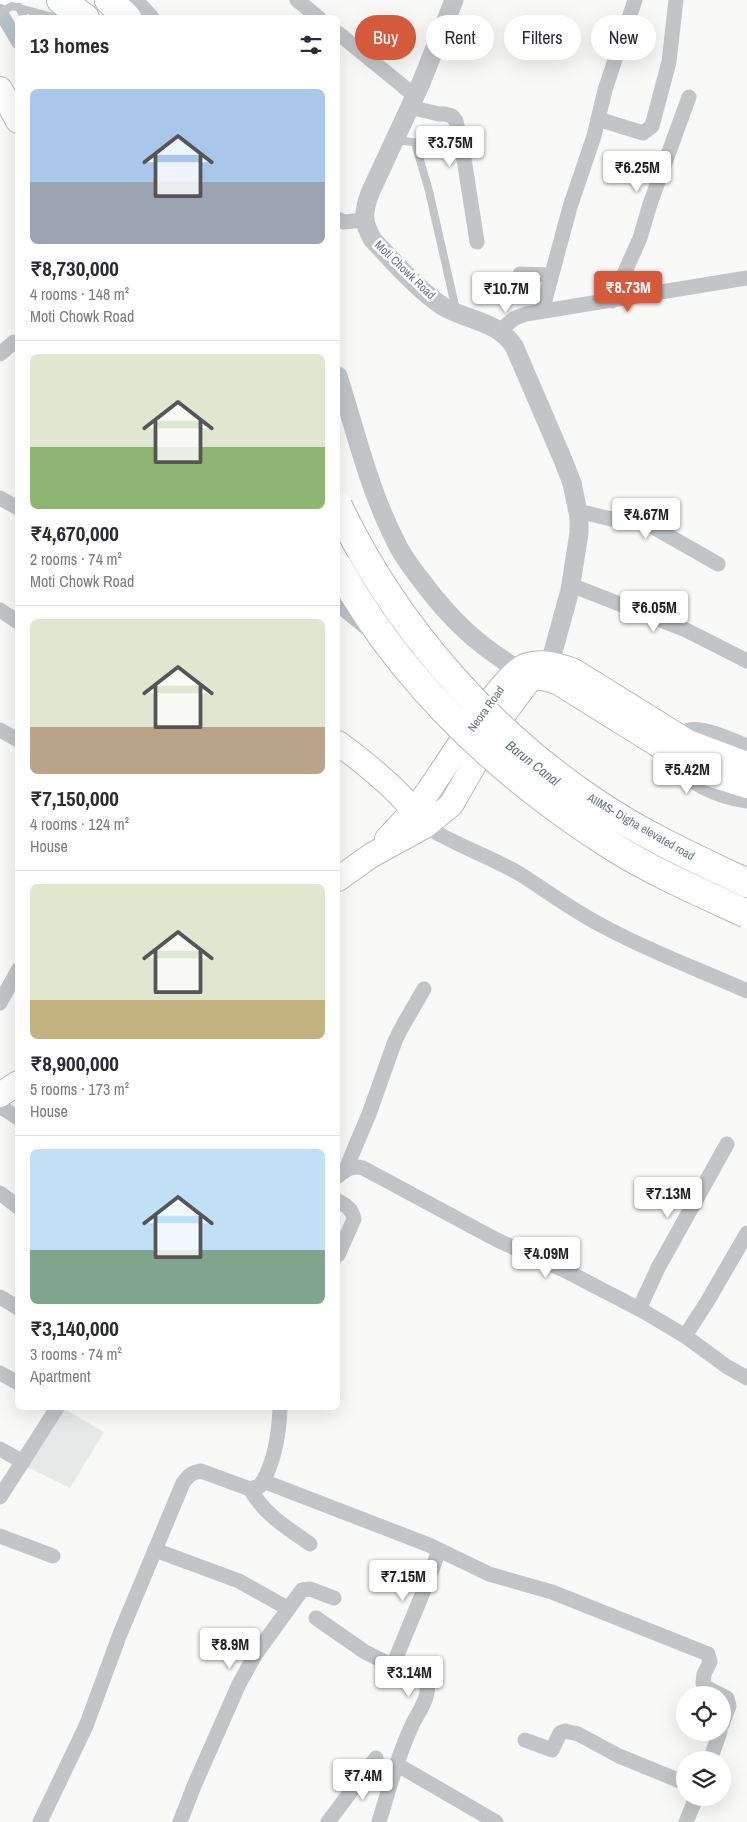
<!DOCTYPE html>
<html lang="en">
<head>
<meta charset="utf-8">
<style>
	:root { --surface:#fff; --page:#f2f2f3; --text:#2b2b33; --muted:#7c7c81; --line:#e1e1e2; --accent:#d55a3c }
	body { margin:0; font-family:"Archivo Narrow",sans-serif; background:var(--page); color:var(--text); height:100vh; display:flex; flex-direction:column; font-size:19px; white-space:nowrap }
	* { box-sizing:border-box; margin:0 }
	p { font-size:16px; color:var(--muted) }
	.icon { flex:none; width:28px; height:28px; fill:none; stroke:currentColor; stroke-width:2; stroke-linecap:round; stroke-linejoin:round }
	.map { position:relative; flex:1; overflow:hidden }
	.panel { position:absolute; left:15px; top:15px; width:325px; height:1395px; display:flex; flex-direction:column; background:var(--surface); border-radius:8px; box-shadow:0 5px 20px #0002 }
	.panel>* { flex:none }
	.top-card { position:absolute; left:355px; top:15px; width:316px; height:45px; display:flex; gap:10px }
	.tools { position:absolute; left:676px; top:1686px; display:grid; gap:10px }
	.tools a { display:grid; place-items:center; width:55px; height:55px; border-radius:50%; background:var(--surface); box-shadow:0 5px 20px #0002; font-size:25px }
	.price { position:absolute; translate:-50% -42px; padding:0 11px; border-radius:5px; background:#fff; color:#222; font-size:16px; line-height:32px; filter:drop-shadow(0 1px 2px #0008) }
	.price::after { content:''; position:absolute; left:50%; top:30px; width:15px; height:11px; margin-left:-8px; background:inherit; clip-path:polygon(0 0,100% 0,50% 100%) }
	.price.selected { background:var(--accent); color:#fff }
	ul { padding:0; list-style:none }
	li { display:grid; align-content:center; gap:10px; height:265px; padding:0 15px }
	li+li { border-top:1px solid var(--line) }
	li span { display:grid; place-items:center; height:155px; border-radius:8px; color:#555 }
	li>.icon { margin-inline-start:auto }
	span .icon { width:90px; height:90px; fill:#fffc; stroke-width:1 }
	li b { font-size:21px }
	h2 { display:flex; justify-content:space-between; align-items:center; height:60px; padding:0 15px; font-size:21px }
	.tag { padding:0 18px; border-radius:22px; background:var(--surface); box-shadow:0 5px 20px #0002; font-size:18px; line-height:45px }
	.tag.selected { background:var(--accent); color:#fff }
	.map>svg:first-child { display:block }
	.built { fill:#e7e8e8 }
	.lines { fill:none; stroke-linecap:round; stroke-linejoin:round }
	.canal { stroke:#b8c3c7; stroke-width:14 }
	.primary-casing { stroke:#b4b9bd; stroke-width:26 }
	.motorway-casing { stroke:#b4b8bb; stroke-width:30 }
	.service { stroke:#c1c5c8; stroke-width:8 }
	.minor { stroke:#c1c5c8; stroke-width:15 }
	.tertiary { stroke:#c1c5c8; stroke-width:19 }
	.primary { stroke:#fff; stroke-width:24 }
	.motorway { stroke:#fff; stroke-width:28 }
	.motorway-bridge-casing { stroke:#b4b8bb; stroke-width:30; stroke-linecap:butt }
	.motorway-bridge { stroke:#fff; stroke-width:28 }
	.labels { text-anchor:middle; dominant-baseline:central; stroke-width:5; stroke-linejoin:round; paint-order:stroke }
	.street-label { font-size:12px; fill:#667680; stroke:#fff }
	.water-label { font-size:14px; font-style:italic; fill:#617479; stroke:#fff }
</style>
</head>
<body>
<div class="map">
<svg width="747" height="1822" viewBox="0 0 747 1822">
	<rect width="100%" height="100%" fill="#f9f9f7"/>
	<path class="built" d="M63 1408 104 1432 70 1488 17 1462Z"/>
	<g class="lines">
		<g class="canal">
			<path d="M0 11 18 42"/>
			<path d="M338 605 366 628"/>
		</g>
		<defs>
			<g id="primary">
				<path d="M0 89 18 121"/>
				<path d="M338 743C365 763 406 795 423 824"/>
				<path d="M387 839C401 824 415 810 427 793 445 768 502 674 525 666 542 660 559 665 574 671L688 742 747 764"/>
				<path d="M338 879 372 855 425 826 451 805 501 718 530 679C541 676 549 679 559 683L668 751 709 774 747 786"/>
				<path d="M0 1095 18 1083"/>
			</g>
			<g id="motorway">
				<path d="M61 0 85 18"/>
				<path d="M109 0 127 18"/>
			</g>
		</defs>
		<use href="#primary" class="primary-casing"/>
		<use href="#motorway" class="motorway-casing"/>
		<g class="service">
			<path d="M19 7 24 18"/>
			<path d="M0 13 12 6 57 18"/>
			<path d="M395 140 446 146"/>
			<path d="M415 143 429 191 456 310"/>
		</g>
		<g class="minor">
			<path d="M297 0 319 18"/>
			<path d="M338 33 415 96"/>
			<path d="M409 107 439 114H445L452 116 456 121 465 165 477 242"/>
			<path d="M598 119 643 133 652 126 669 62 676 0"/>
			<path d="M338 219 344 222 364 220"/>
			<path d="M520 274 551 275"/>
			<path d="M612 301 640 238 650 204 689 97"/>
			<path d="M542 311 570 207 594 136 605 90 635 0"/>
			<path d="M500 330 515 318 526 314 747 278"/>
			<path d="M0 354 14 342"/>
			<path d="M0 498 18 508"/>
			<path d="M578 511 611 519 628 516 639 519 718 564"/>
			<path d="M571 585 686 630 747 661"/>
			<path d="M0 610 18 622"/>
			<path d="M0 730 18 740"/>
			<path d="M747 746C718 735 676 710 667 757 684 782 717 797 747 801"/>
			<path d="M425 826C455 845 489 856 520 874 547 891 572 910 601 925 648 951 698 969 747 991"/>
			<path d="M0 1003 18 970"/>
			<path d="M4 1109 18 1118"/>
			<path d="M345 1171 369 1114 395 1041 402 1027 424 989"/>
			<path d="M338 1176C346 1169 353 1165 363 1168L497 1240 568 1272 643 1311 685 1336 726 1366 747 1378"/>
			<path d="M0 1193 18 1207"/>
			<path d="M338 1201C346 1205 352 1209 354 1219L338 1255"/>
			<path d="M0 1297 18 1308"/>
			<path d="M639 1309 658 1268 727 1144"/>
			<path d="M685 1336 707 1302 747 1233"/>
			<path d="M0 1373 18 1383"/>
			<path d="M0 1449 23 1462"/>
			<path d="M263 1481 429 1545 489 1574 552 1592 708 1654 710 1662 704 1674 703 1683 705 1687 727 1698 729 1706 722 1725"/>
			<path d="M250 1489C265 1515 286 1527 310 1544"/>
			<path d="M0 1497 57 1408"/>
			<path d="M0 1536 53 1556"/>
			<path d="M155 1550 239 1581 287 1608"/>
			<path d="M316 1618 365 1652 414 1676 427 1684C430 1696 419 1712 413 1723 398 1755 389 1789 379 1822"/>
			<path d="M393 1665 429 1578 439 1550"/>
			<path d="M525 1740 552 1750 560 1733 565 1731 578 1734 619 1756 685 1783"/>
			<path d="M710 1760 720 1732"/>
			<path d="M396 1764 496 1822"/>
			<path d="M40 1822 86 1726 120 1634 183 1483C188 1476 192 1472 201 1471L250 1489 260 1486C275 1463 279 1434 280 1408"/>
			<path d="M180 1822 194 1786 239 1684 255 1655 302 1590 310 1589 334 1598"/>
			<path d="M328 1822 376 1758"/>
			<path d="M686 1822 696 1798"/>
		</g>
		<g class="tertiary">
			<path d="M133 0 150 18"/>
			<path d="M454 0 421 83 370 193C363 212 362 222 373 240 394 262 419 291 444 307 469 321 497 321 514 346L563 460 572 483 579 517V533L570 590 550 663 548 677"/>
			<path d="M338 376C356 432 369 490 396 542 402 556 412 568 421 580 451 620 476 644 519 670"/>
		</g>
		<use href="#primary" class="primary"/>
		<use href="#motorway" class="motorway"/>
		<defs>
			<g id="motorway-bridge">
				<path d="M338 506C394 624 485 728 593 801 641 834 694 858 747 883"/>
				<path d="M338 567C403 684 503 777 615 848 657 874 702 893 747 914"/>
			</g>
		</defs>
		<use href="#motorway-bridge" class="motorway-bridge-casing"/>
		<use href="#motorway-bridge" class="motorway-bridge"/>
	</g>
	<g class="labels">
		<g class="street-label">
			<text transform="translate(405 270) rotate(44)">Moti Chowk Road</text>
			<text transform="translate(486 709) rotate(-54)">Neora Road</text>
			<text transform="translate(641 827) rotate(30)">AIIMS- Digha elevated road</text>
		</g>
		<g class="water-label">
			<text transform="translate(533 763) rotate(38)">Barun Canal</text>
		</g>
	</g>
</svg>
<div class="tools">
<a><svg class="icon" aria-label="locate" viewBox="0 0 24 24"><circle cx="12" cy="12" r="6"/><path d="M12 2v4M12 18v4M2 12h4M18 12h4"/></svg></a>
<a><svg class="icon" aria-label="layers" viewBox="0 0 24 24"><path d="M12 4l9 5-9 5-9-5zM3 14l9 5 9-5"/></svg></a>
</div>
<b class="price" style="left:450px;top:168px">₹3.75M</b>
<b class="price" style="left:637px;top:193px">₹6.25M</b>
<b class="price selected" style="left:628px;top:313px">₹8.73M</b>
<b class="price" style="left:506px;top:314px">₹10.7M</b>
<b class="price" style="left:646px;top:540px">₹4.67M</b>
<b class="price" style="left:654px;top:633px">₹6.05M</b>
<b class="price" style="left:687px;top:795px">₹5.42M</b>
<b class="price" style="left:668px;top:1219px">₹7.13M</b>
<b class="price" style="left:546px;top:1279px">₹4.09M</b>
<b class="price" style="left:403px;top:1602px">₹7.15M</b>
<b class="price" style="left:230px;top:1670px">₹8.9M</b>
<b class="price" style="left:409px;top:1698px">₹3.14M</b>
<b class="price" style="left:363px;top:1801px">₹7.4M</b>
<div class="top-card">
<a class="tag selected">Buy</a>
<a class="tag">Rent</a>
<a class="tag">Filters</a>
<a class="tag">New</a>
</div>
<section class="panel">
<h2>13 homes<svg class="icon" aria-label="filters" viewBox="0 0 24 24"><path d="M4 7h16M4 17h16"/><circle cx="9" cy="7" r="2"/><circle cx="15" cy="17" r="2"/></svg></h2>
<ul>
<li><span style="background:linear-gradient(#a9c7e8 60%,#9aa5b1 0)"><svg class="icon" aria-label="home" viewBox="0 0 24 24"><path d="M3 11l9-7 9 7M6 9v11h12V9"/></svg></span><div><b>₹8,730,000</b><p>4 rooms · 148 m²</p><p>Moti Chowk Road</p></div></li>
<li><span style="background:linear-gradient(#dfe7d0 60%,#8fb573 0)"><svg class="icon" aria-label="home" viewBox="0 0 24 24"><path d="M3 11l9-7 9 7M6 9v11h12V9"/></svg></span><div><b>₹4,670,000</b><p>2 rooms · 74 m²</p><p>Moti Chowk Road</p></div></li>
<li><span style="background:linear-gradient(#dfe7d0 70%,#b9a48a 0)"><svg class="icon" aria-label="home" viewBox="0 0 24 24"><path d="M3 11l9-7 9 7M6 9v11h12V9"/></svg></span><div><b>₹7,150,000</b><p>4 rooms · 124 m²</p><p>House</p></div></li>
<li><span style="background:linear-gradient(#dfe7d0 75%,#c2b280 0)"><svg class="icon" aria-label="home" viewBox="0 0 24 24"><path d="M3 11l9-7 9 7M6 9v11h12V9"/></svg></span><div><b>₹8,900,000</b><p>5 rooms · 173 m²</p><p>House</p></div></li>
<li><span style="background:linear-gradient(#bfe0f5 65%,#7fa58c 0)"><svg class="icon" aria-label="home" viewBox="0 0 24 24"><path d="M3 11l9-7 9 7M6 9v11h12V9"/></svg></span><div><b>₹3,140,000</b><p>3 rooms · 74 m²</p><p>Apartment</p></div></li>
</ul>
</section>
</div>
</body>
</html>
